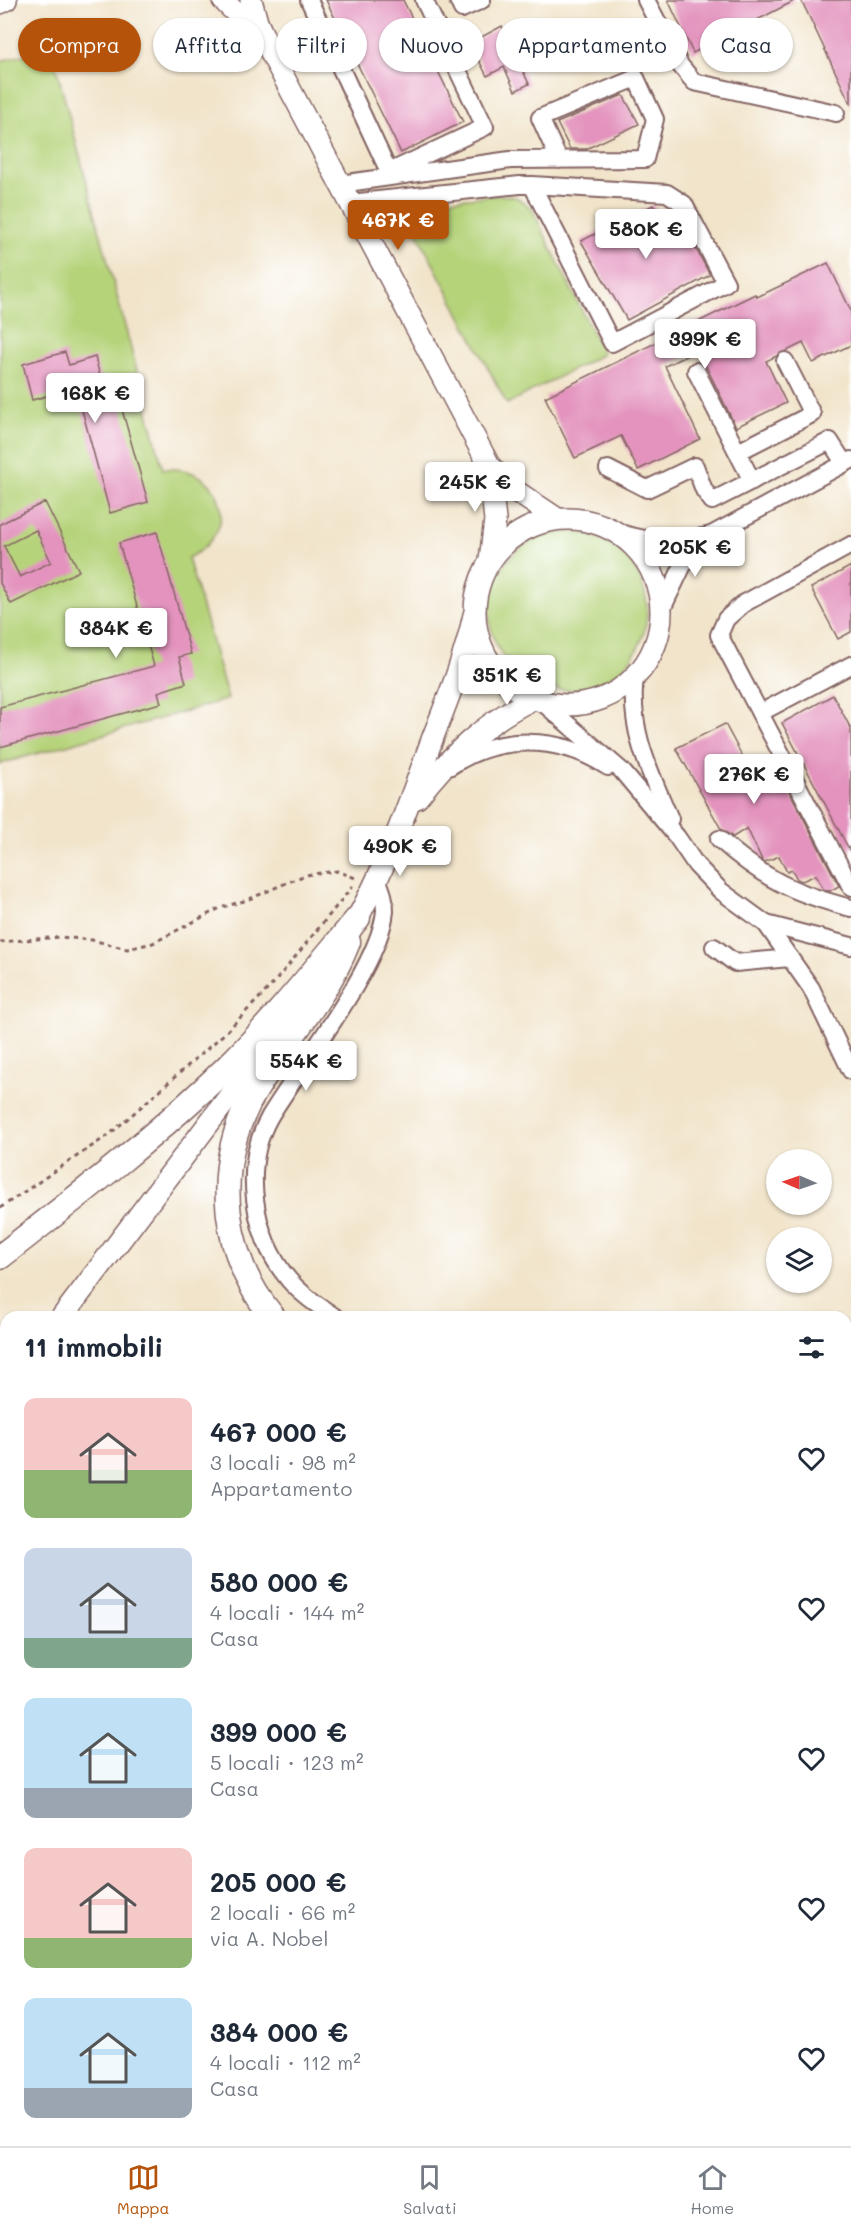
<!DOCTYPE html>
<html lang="it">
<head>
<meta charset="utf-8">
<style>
	:root { --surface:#fff; --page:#f2f2f3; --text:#1f2937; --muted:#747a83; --line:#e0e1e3; --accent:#b45309 }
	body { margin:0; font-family:Mali,sans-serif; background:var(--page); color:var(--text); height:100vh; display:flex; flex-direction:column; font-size:22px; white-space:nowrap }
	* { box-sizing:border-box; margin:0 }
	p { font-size:20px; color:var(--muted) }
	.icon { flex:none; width:33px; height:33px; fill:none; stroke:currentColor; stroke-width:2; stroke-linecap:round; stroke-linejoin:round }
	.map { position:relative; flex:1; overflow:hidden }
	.panel { position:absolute; left:0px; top:1311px; width:852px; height:836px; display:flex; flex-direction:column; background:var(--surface); border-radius:18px 18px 0 0; box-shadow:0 2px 4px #0004 }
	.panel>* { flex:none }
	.top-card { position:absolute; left:18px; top:18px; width:816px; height:54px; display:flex; gap:12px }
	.needle { width:39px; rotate:272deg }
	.tools { position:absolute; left:766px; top:1149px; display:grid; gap:12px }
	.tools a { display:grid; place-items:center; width:66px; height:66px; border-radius:50%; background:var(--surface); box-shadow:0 2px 4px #0004; font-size:30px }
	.price { position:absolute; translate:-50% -51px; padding:0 14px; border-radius:6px; background:#fff; color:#222; font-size:20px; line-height:39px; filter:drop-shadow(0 2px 3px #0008) }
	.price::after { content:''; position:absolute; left:50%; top:36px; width:18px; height:14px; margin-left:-9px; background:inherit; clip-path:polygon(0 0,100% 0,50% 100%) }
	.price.selected { background:var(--accent); color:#fff }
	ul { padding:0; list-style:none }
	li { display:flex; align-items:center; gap:18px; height:150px; padding:0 24px }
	li span { display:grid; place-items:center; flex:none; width:168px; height:120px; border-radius:12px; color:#555 }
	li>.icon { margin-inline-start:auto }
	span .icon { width:72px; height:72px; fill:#fffc; stroke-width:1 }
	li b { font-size:26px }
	h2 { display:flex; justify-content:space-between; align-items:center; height:72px; padding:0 24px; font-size:26px }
	.chip { padding:0 21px; border-radius:27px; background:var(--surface); box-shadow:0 2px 4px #0004; font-size:21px; line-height:54px }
	.chip.selected { background:var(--accent); color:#fff }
	.tabs { display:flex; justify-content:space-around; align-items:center; height:84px; border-top:2px solid var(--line); background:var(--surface); font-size:16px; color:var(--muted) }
	.tabs a { display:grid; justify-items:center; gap:3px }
	.tabs .selected { color:var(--accent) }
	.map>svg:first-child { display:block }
	.green { fill:#b5d379; stroke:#807952; stroke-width:1.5 }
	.forest { fill:#90b569; stroke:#6d6a4a; stroke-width:1.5 }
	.building { fill:#e393bd; fill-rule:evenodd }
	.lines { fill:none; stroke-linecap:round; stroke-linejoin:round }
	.minor-casing { stroke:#846463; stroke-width:20 }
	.major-casing { stroke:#846463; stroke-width:24 }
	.highway-casing { stroke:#846463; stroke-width:27 }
	.path { stroke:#846463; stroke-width:3; stroke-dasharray:4.5 4.5; stroke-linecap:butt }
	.minor { stroke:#fff; stroke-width:16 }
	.major { stroke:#fff; stroke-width:21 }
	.highway { stroke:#fff; stroke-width:24 }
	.rail { stroke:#4a1f2b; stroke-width:4.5 }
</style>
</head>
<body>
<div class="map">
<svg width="851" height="2146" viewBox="0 0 851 2146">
	<rect width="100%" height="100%" fill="#fff"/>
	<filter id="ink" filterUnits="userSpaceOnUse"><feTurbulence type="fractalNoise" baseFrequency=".0167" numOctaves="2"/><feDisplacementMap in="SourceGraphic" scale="12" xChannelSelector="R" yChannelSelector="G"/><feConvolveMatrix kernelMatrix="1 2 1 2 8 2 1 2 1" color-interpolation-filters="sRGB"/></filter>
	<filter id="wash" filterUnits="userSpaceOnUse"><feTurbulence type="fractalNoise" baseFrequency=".008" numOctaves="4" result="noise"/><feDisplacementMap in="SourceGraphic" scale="24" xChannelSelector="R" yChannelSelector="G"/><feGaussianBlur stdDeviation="1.35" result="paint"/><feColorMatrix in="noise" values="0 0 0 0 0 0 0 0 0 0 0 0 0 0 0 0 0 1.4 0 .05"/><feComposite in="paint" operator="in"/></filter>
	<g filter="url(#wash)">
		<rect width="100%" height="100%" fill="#f1e4ca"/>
		<g class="green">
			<path d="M51 48 163 469C224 464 244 531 188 558L228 699 0 764V61Z"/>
			<path d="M501 195 516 197 532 209 603 354 507 404 409 218 407 209 412 203Z"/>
			<circle cx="568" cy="611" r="79"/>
		</g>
		<path class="forest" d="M851 1575V2146H0V2062L6 2060V2140H846V1576Z"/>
		<g id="blocks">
			<g class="building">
				<path d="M326 0H403L463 122 401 153Z"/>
				<path d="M668 0H796L693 53Z"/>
				<path d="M801 0H851V105L807 12Z"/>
				<path d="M502 26 529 84 515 91 504 67 487 76 470 43Z"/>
				<path d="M623 95 639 124 586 149H570L557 123Z"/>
				<path d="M653 205 662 219 676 212 710 275 627 320 581 241Z"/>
				<path d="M828 263 851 311V345L813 363 803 343 766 361 786 403 736 427 698 350 665 366 700 439 638 470 621 436 575 458 545 397 755 294 757 297Z"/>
				<path d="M65 352 69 365 95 357 102 384 114 381 148 502 110 513 76 388 32 400 23 364Z"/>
				<path d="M45 502 79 571 11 604 0 583V524ZM36 530 51 562 20 577 4 546Z"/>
				<path d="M157 532 191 654 179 657 186 683 158 692 161 703 0 747V707L154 666 119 543Z"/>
				<path d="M851 566V632L838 639 811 588Z"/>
				<path d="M833 695 851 729V853L782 723Z"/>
				<path d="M725 724 754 778 777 768 839 886 830 891 823 889 816 875 802 881 797 879 792 870 787 872 779 856 765 862 762 860 747 828 733 837 721 829 676 748Z"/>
			</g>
		</g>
	</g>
	<g filter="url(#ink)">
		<use href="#blocks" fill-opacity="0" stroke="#846463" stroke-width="1.5"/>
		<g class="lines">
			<defs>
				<g id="minor">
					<path d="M309 0 389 172 485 127 424 0"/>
					<path d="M458 0 462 9 482 0"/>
					<path d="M646 0 680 65 694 82 836 113"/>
					<path d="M340 184 510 160 645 159 655 119 636 78 540 118 559 160"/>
					<path d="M350 203 520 185H532L667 193 684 204 726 283 612 343 532 185"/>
					<path d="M696 371 752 481"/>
					<path d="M738 452 812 414 785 361"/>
					<path d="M608 469 647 489 695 466 704 490 712 501 830 441 844 463"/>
					<path d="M620 533C652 543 678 544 711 535L851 460"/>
					<path d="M851 545 743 604 726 619 719 635 851 887"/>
					<path d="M662 609 683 565 708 538"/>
					<path d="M635 677C628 729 650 772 670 819"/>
					<path d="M542 702 622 771 677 837 696 865 721 891 766 924 811 988 851 1071"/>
					<path d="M760 713 851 665"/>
					<path d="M449 767C497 734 559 735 608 767"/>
					<path d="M719 839C764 879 793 893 851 908"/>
					<path d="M766 924 851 946"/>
					<path d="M714 947 735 963 790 958"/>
					<path d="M335 1317C319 1306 302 1295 289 1280 252 1236 242 1165 270 1116 301 1065 380 966 385 911 385 899 382 889 377 880"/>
					<path d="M846 1361 851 1364"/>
					<path d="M846 1459 851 1469"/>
				</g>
				<g id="major">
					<path d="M223 0 258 35"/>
					<path d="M251 0 257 22 272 55 489 465 511 488 556 518"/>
					<path d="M0 3 6 0"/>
					<path d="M489 465 495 520 490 560"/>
					<circle cx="568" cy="612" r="93"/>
					<path d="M417 798C450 756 485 722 533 699"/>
					<path d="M350 931C386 870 409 803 433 737 449 696 465 657 474 615"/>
					<path d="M62 1317 303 999"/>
					<path d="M0 1397 6 1389"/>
				</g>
				<g id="highway">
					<path d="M0 1257C77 1197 155 1137 225 1069 273 1022 315 969 358 918"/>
					<path d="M273 1317C223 1257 213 1172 249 1102 279 1046 325 1002 348 942"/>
					<path d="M0 1436H6"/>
					<path d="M0 1464H6"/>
					<path d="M846 1611 851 1614"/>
				</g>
			</defs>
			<use href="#minor" class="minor-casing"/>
			<use href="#major" class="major-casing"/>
			<use href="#highway" class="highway-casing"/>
			<g class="path">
				<path d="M0 942 60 937 92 940 127 949 153 943 220 908 247 900 305 875 337 871 358 879"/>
				<path d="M0 1208 110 1134 225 1033 273 984 353 886"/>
				<path d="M0 1690 6 1687"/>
				<path d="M846 1889 851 1885"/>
				<path d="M846 1965H851"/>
				<path d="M0 2103 6 2102"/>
			</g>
			<use href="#minor" class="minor"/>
			<use href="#major" class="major"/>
			<use href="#highway" class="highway"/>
			<path class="rail" d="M0 2052 6 2050"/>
		</g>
	</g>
</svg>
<div class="tools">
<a><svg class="needle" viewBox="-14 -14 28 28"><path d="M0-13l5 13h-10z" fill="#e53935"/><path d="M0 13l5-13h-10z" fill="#747a83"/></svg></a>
<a><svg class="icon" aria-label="layers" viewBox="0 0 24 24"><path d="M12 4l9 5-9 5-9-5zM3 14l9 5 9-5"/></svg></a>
</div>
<b class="price selected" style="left:398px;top:251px">467K €</b>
<b class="price" style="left:646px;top:260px">580K €</b>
<b class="price" style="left:705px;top:370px">399K €</b>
<b class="price" style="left:95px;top:424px">168K €</b>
<b class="price" style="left:475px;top:513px">245K €</b>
<b class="price" style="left:695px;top:578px">205K €</b>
<b class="price" style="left:116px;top:659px">384K €</b>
<b class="price" style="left:507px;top:706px">351K €</b>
<b class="price" style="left:754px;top:805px">276K €</b>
<b class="price" style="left:400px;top:877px">490K €</b>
<b class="price" style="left:306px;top:1092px">554K €</b>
<div class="top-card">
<a class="chip selected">Compra</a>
<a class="chip">Affitta</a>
<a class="chip">Filtri</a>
<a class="chip">Nuovo</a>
<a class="chip">Appartamento</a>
<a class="chip">Casa</a>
</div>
<section class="panel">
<h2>11 immobili<svg class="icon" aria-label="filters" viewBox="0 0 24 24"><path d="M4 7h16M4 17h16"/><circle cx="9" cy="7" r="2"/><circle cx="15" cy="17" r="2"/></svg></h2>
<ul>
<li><span style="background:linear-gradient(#f6c9c9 60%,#8fb573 0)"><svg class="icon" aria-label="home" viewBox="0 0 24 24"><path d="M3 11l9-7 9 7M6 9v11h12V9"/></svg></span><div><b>467 000 €</b><p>3 locali · 98 m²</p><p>Appartamento</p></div><svg class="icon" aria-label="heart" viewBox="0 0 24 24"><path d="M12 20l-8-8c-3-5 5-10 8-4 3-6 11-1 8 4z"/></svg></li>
<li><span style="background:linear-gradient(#c9d6e8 75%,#7fa58c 0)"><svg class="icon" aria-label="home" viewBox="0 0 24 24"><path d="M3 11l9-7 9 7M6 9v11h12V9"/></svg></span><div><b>580 000 €</b><p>4 locali · 144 m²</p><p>Casa</p></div><svg class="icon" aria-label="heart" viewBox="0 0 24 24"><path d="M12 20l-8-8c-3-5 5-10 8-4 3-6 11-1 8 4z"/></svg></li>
<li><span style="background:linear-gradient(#bfe0f5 75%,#9aa5b1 0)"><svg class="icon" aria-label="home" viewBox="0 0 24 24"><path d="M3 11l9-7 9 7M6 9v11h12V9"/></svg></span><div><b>399 000 €</b><p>5 locali · 123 m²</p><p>Casa</p></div><svg class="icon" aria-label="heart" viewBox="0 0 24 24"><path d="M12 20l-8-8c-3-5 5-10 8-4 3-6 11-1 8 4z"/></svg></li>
<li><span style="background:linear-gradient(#f6c9c9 75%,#8fb573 0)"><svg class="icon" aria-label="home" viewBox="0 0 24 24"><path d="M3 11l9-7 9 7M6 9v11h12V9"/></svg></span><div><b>205 000 €</b><p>2 locali · 66 m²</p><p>via A. Nobel</p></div><svg class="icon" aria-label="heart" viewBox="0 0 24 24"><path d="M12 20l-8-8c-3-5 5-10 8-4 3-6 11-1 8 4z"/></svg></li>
<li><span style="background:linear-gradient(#bfe0f5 75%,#9aa5b1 0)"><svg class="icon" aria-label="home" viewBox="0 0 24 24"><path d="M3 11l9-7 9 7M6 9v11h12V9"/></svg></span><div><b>384 000 €</b><p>4 locali · 112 m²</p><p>Casa</p></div><svg class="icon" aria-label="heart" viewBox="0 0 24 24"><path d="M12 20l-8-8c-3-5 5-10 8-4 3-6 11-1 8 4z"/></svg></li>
</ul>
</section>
</div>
<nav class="tabs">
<a class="selected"><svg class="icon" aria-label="map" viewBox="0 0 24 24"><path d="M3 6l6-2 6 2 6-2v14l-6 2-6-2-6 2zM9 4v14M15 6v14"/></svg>Mappa</a>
<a><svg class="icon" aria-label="saved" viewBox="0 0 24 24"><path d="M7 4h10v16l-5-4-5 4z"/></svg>Salvati</a>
<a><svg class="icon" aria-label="home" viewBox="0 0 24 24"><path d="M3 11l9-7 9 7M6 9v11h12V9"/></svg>Home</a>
</nav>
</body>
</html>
